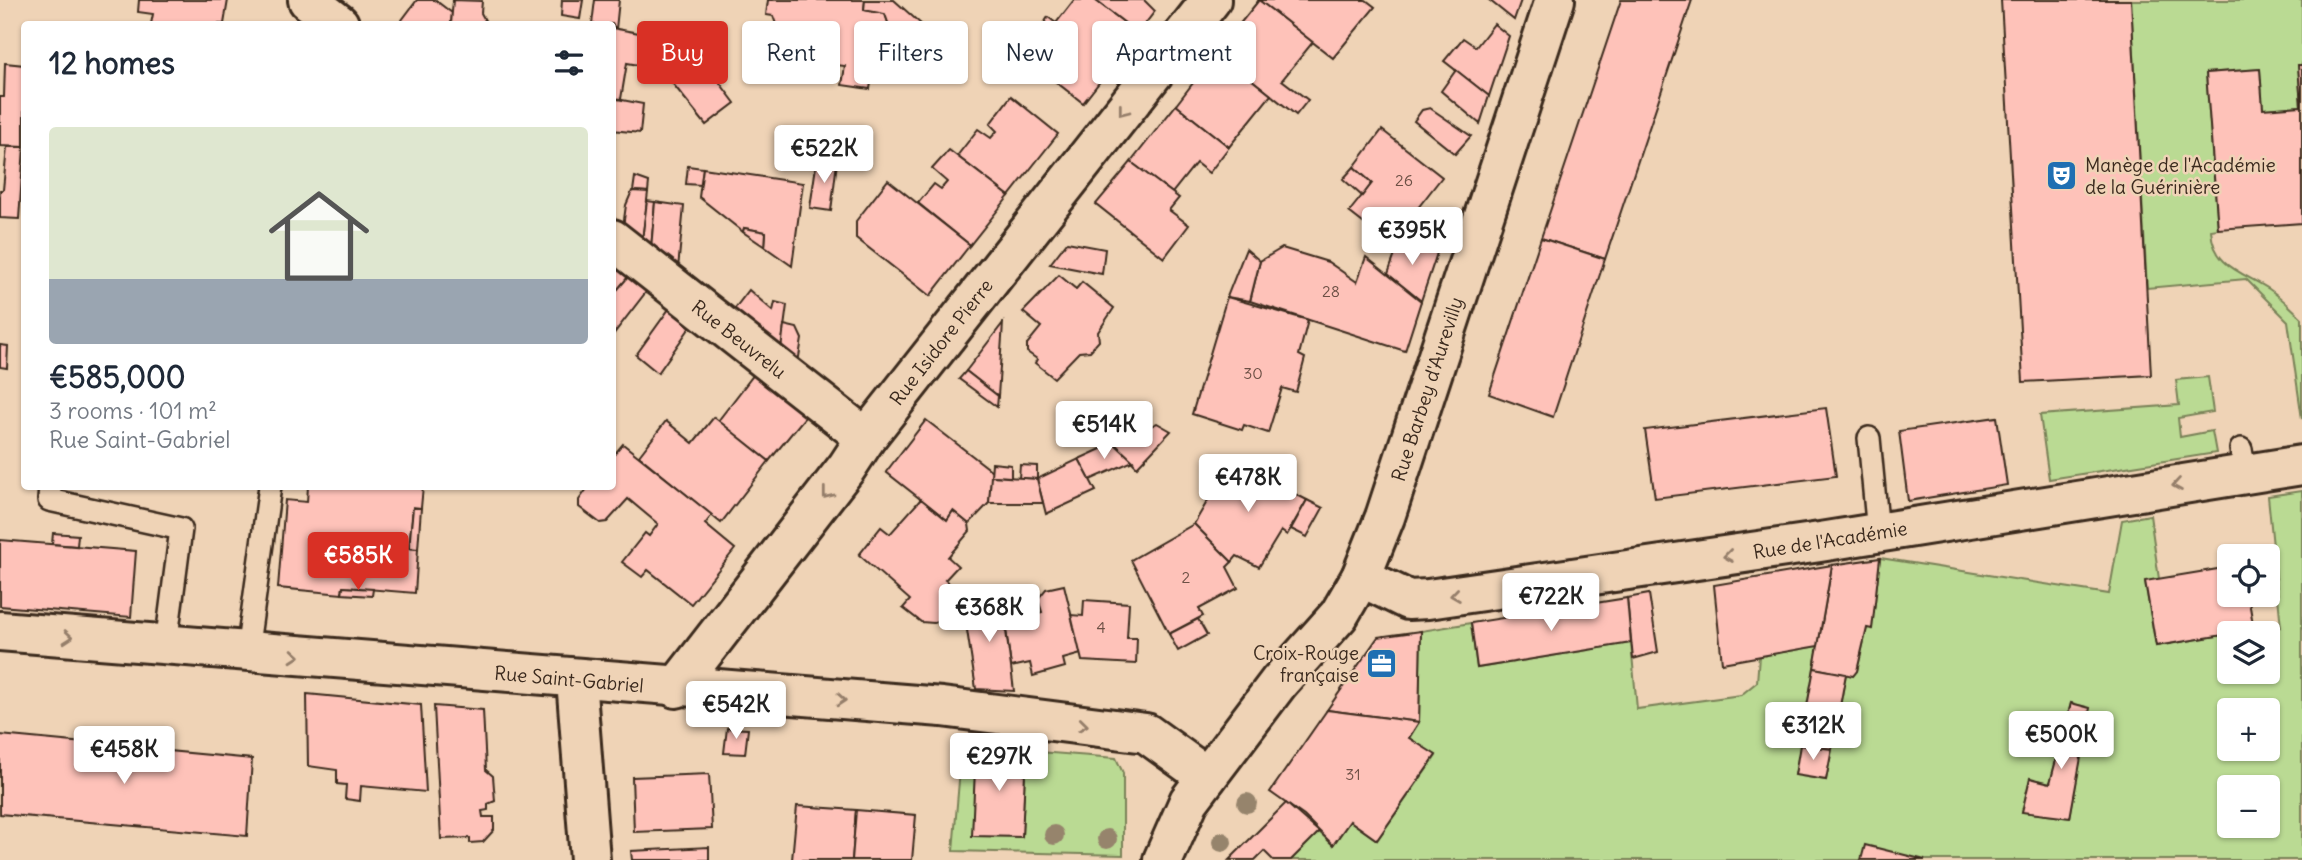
<!DOCTYPE html>
<html lang="en">
<head>
<meta charset="utf-8">
<style>
	:root { --surface:#fff; --page:#f6f6f7; --text:#1f2937; --muted:#747a83; --accent:#d93025 }
	body { margin:0; font-family:Delius,sans-serif; background:var(--page); color:var(--text); height:100vh; display:flex; flex-direction:column; font-size:26px; white-space:nowrap }
	* { box-sizing:border-box; margin:0 }
	p { font-size:23px; color:var(--muted) }
	.icon { flex:none; width:38px; height:38px; fill:none; stroke:currentColor; stroke-width:2; stroke-linecap:round; stroke-linejoin:round }
	.map { position:relative; flex:1; overflow:hidden }
	.details { position:absolute; left:21px; top:21px; width:595px; height:469px; display:flex; flex-direction:column; background:var(--surface); border-radius:7px; box-shadow:0 2px 5px #0004 }
	.details>* { flex:none }
	.guide { position:absolute; left:637px; top:21px; width:665px; height:63px; display:flex; gap:14px }
	.fabs { position:absolute; left:2217px; top:544px; display:grid; gap:14px }
	.fabs a { display:grid; place-items:center; width:63px; height:63px; border-radius:7px; background:var(--surface); box-shadow:0 2px 5px #0004; font-size:35px }
	.price { position:absolute; translate:-50% -60px; padding:0 16px; border-radius:7px; background:#fff; color:#222; font-size:23px; line-height:46px; filter:drop-shadow(0 2px 4px #0008) }
	.price::after { content:''; position:absolute; left:50%; top:42px; width:21px; height:16px; margin-left:-10px; background:inherit; clip-path:polygon(0 0,100% 0,50% 100%) }
	.price.on { background:var(--accent); color:#fff }
	ul { padding:0; list-style:none }
	li { display:grid; align-content:center; gap:14px; height:371px; padding:0 28px }
	li span { display:grid; place-items:center; height:217px; border-radius:7px; color:#555 }
	li>.icon { margin-inline-start:auto }
	span .icon { width:126px; height:126px; fill:#fffc; stroke-width:1 }
	li b { font-size:30px }
	h2 { display:flex; justify-content:space-between; align-items:center; height:84px; padding:0 28px; font-size:30px }
	.pill { padding:0 24px; border-radius:7px; background:var(--surface); box-shadow:0 2px 5px #0004; font-size:24px; line-height:63px }
	.pill.on { background:var(--accent); color:#fff }
	.map>svg:first-child { display:block }
	.green { fill:#bada93; stroke:#7a8258; stroke-width:2; fill-rule:evenodd }
	.building { fill:#fec2b9; stroke:#3b2a1e; stroke-width:2 }
	.lines { fill:none; stroke-linecap:round; stroke-linejoin:round }
	.lane-casing { stroke:#3b2a1e; stroke-width:26 }
	.street-casing { stroke:#3b2a1e; stroke-width:44 }
	.secondary-casing { stroke:#3b2a1e; stroke-width:44 }
	.lane { stroke:#efd3b6; stroke-width:21 }
	.street { stroke:#efd3b6; stroke-width:38 }
	.secondary { stroke:#efd3b6; stroke-width:38 }
	.tree { fill:#96846c }
	.oneway { stroke:#957e6a }
	.labels { text-anchor:middle; dominant-baseline:central; stroke-width:5; stroke-linejoin:round; paint-order:stroke }
	.number-label { font-size:16px; fill:#6c5045 }
	.poi-label { font-size:19px; fill:#3b2a1e; stroke:#efd3b6; text-anchor:start }
	.street-label { font-size:19px; fill:#3b2a1e; stroke:#efd3b6 }
</style>
</head>
<body>
<div class="map">
<svg width="2302" height="860" viewBox="0 0 2302 860">
	<rect width="100%" height="100%" fill="#efd3b6"/>
	<filter id="ink" filterUnits="userSpaceOnUse"><feTurbulence type="fractalNoise" baseFrequency=".0143" numOctaves="2"/><feDisplacementMap in="SourceGraphic" scale="14" xChannelSelector="R" yChannelSelector="G"/><feConvolveMatrix kernelMatrix="1 2 1 2 8 2 1 2 1" color-interpolation-filters="sRGB"/></filter>
	<g filter="url(#ink)">
		<g class="green">
			<path d="M2131 0H2302V65L2298 66 2301 106 2263 109 2260 69 2206 73 2218 229 2211 230C2213 267 2243 272 2269 289 2281 297 2291 308 2302 318V419L2288 321 2246 279 2147 288Z"/>
			<path d="M2208 377 2213 412 2178 418 2180 437 2212 431 2216 453 2049 479 2040 415 2179 405 2176 380Z"/>
			<path d="M2302 491V860H1291L1319 832 1333 845 1350 821 1377 840 1436 756 1409 738 1419 722 1421 631 1471 623 1477 668 1631 643 1637 709 1741 695 1757 682 1759 656 1818 646 1795 775 1826 780 1846 674 1853 676 1857 671 1867 628H1872L1880 558 2109 594 2122 520 2150 515 2159 579 2145 582 2156 646 2229 634 2230 672H2268V634L2231 633 2281 627 2268 496ZM2071 703 2089 708 2070 818 2022 812 2030 778 2050 783ZM2230 710H2268V749H2230ZM2230 788H2268V826H2230Z"/>
			<path d="M962 746 976 747 1022 836 1026 751 1116 758 1123 773V855L953 851Z"/>
		</g>
		<g class="building">
			<path d="M139 0H228L224 24H151L153 14 138 12Z"/>
			<path d="M417 0H435L452 13 451 24H399Z"/>
			<path d="M453 0 482 1 481 13 487 24H451Z"/>
			<path d="M562 0H583L580 19 561 16Z"/>
			<path d="M595 0H619L616 29 612 24H592Z"/>
			<path d="M768 0H865L864 10 885 14 892 34 875 58 870 89 842 85 845 66 828 64 819 56 821 41 780 35 773 16 766 15Z"/>
			<path d="M865 0H894L921 24 892 34 885 14 864 10Z"/>
			<path d="M1074 0H1095L1138 33 1083 103 1033 64 1046 47 1034 39 1048 17 1056 23Z"/>
			<path d="M1095 0H1144L1155 11 1138 33Z"/>
			<path d="M1259 0 1313 42 1282 80 1308 100 1296 115 1217 52Z"/>
			<path d="M1259 0H1366L1375 7 1333 58Z"/>
			<path d="M1489 0H1521L1514 20Z"/>
			<path d="M1621 0H1692L1605 259 1541 238Z"/>
			<path d="M2001 0H2131L2151 375 2023 382Z"/>
			<path d="M1494 24 1509 36 1489 96 1444 61 1463 38 1476 47Z"/>
			<path d="M612 28 726 49 720 83 735 103 706 125 661 69 627 63 621 99 612 98Z"/>
			<path d="M1217 52 1271 95 1229 147 1176 105Z"/>
			<path d="M5 63 24 65V147L0 146V97H4Z"/>
			<path d="M2298 65H2302V223L2218 229 2206 73 2260 69 2263 109 2301 106Z"/>
			<path d="M1456 70 1489 96 1480 124 1441 91Z"/>
			<path d="M1011 96 1058 134 1009 196 957 156 978 129 991 138 997 131 990 124Z"/>
			<path d="M612 98 643 104 640 133 612 130Z"/>
			<path d="M1176 105 1229 147 1209 173 1196 163 1172 193 1131 162Z"/>
			<path d="M1430 108 1471 136 1455 154 1414 121 1422 110Z"/>
			<path d="M1382 130 1442 177 1403 227 1391 219 1377 234 1349 212 1372 183 1354 167Z"/>
			<path d="M7 147H24L19 219 0 218V190H3Z"/>
			<path d="M949 150 1009 196 970 245 918 203 934 184 941 189 947 182 932 169Z"/>
			<path d="M817 159 837 162 831 211 810 208Z"/>
			<path d="M1131 162 1179 198 1169 210 1189 225 1164 258 1096 204Z"/>
			<path d="M688 166 703 168 701 185 686 184Z"/>
			<path d="M1354 167 1372 183 1362 196 1343 179Z"/>
			<path d="M703 168 803 183 792 266 765 247 766 232 744 228 743 232 699 197Z"/>
			<path d="M635 177 649 182 648 192 633 191Z"/>
			<path d="M888 180 970 245 930 296 856 238V221Z"/>
			<path d="M632 191 648 192 642 241 623 227 626 205Z"/>
			<path d="M647 201 655 202 651 249 642 241Z"/>
			<path d="M655 202 684 206 678 269 651 249Z"/>
			<path d="M744 228 766 232 765 247 743 232Z"/>
			<path d="M1401 238 1437 253 1421 301 1388 274Z"/>
			<path d="M1541 238 1605 259 1553 417 1489 394Z"/>
			<path d="M1067 242 1105 249 1102 274 1050 264Z"/>
			<path d="M1282 248 1328 262 1357 282 1366 257 1421 301 1405 351 1250 301 1260 261Z"/>
			<path d="M1246 249 1260 261 1250 301 1227 297Z"/>
			<path d="M612 262 630 275 612 296Z"/>
			<path d="M634 270 649 288 612 336V296Z"/>
			<path d="M1059 275 1076 289 1082 282 1114 308 1098 332 1099 341 1090 351 1079 352 1054 378 1035 363 1037 359 1027 352V344L1041 327 1023 312Z"/>
			<path d="M749 290 773 311 775 302 787 305 781 350 732 312Z"/>
			<path d="M1227 297 1308 320 1299 355 1305 358 1296 392 1282 388 1268 433 1244 425 1242 430 1192 414Z"/>
			<path d="M669 309 691 326 658 373 636 355Z"/>
			<path d="M1003 323 998 396 966 371Z"/>
			<path d="M784 325 797 328 802 339 798 363 781 350Z"/>
			<path d="M0 345 8 346 7 368 0 367Z"/>
			<path d="M758 369 810 411 769 461 718 421Z"/>
			<path d="M966 371 998 396 997 407 959 379Z"/>
			<path d="M1826 408 1836 476 1655 498 1645 430Z"/>
			<path d="M714 417 769 461 721 523 639 456 666 421 693 443Z"/>
			<path d="M1997 417 2007 485 1908 501 1899 431Z"/>
			<path d="M926 420 992 471 989 503 969 524 953 511 947 520 886 472Z"/>
			<path d="M1157 423 1171 431 1137 467 1114 443Z"/>
			<path d="M1114 443 1133 461 1090 480 1079 459Z"/>
			<path d="M623 444 712 515 705 524 735 549 691 604 648 570 642 577 622 562 645 533 649 536 658 524 628 499 607 522 600 523 579 507V500L589 486H612V457Z"/>
			<path d="M1079 459 1096 491 1046 514 1037 479Z"/>
			<path d="M1231 461 1307 500 1287 535 1281 531 1259 567 1237 556 1232 562 1194 524Z"/>
			<path d="M992 463 1011 465V477L991 476Z"/>
			<path d="M1020 465 1037 466V479L1019 478Z"/>
			<path d="M991 476 1037 479 1043 503H989Z"/>
			<path d="M308 486H423L421 508 413 507 409 548 418 549 415 593 343 587 342 594 278 588 285 500 307 502Z"/>
			<path d="M921 499 947 520 953 511 969 524 970 531 948 557 958 566 945 580 971 600 958 616 934 623 921 622 903 608 910 600 859 555 881 527 890 534Z"/>
			<path d="M1307 500 1323 508 1307 537 1291 529Z"/>
			<path d="M413 508H421L418 549 409 548Z"/>
			<path d="M1194 524 1232 562 1227 567 1238 588 1199 609 1203 616 1169 634 1131 560Z"/>
			<path d="M53 533 78 535 77 546 52 544Z"/>
			<path d="M0 540 136 551 131 617 0 606Z"/>
			<path d="M1880 558 1872 629 1867 628 1857 671 1853 676 1814 668 1832 565Z"/>
			<path d="M1832 565 1818 646 1722 663 1714 585Z"/>
			<path d="M2230 567V595H2248L2254 630 2156 646 2145 581Z"/>
			<path d="M1064 585 1081 654 1063 659 1065 667 1033 676 1030 663 1011 667 1005 622 1042 612 1038 599 1046 589Z"/>
			<path d="M343 587 373 589 372 596 342 594Z"/>
			<path d="M1649 594 1658 652 1633 659 1627 598Z"/>
			<path d="M1001 595 1011 667 1014 691 976 689 965 617 958 616 971 600Z"/>
			<path d="M1627 598 1631 643 1477 668 1471 623Z"/>
			<path d="M1084 600 1129 603 1127 638H1137L1136 664 1082 661 1071 615 1083 616Z"/>
			<path d="M1198 619 1207 635 1178 651 1169 634Z"/>
			<path d="M1421 631 1419 722 1327 710 1378 637Z"/>
			<path d="M1814 668 1846 674 1832 749 1800 745Z"/>
			<path d="M307 694 421 705 426 792 361 786 360 801 345 799 346 785 337 784V770L308 766Z"/>
			<path d="M2071 703 2090 708 2070 818 2022 812 2030 778 2050 783Z"/>
			<path d="M434 706 483 710 486 770 493 776 495 801 488 804V810L482 811 483 817H494V830L483 842 470 843V838L441 839Z"/>
			<path d="M1327 710 1419 722 1409 738 1436 755 1377 840 1350 821 1333 845 1304 816 1270 792Z"/>
			<path d="M727 728 748 729 745 754 724 753Z"/>
			<path d="M0 735 252 759 247 836 0 814Z"/>
			<path d="M1800 745 1832 749 1826 780 1795 775Z"/>
			<path d="M976 747 1026 751 1022 837 972 836Z"/>
			<path d="M709 774 712 829 634 832 632 777Z"/>
			<path d="M1286 803 1319 832 1291 860H1273L1264 851 1255 860H1229Z"/>
			<path d="M797 806 856 810 852 860H792Z"/>
			<path d="M856 810 916 815 912 860H852Z"/>
			<path d="M1865 845 1925 860H1861Z"/>
			<path d="M709 847V860H632L631 851Z"/>
		</g>
		<g class="lines">
			<defs>
				<g id="lane">
					<path d="M1869 438 1878 533"/>
					<path d="M2241 449 2245 474"/>
					<path d="M50 486 49 500 181 529 166 645"/>
					<path d="M247 652 270 486"/>
				</g>
				<g id="street">
					<path d="M308 0 339 24"/>
					<path d="M612 239 866 438"/>
					<path d="M1361 577 1408 600 1428 599 1820 542 2302 465"/>
					<path d="M576 679 590 860"/>
					<path d="M676 688 847 467 866 438 1211 0"/>
				</g>
				<g id="secondary">
					<path d="M0 631 942 707 1146 733 1207 777"/>
					<path d="M1163 860 1189 801 1279 682 1339 615 1361 577 1385 517 1555 0"/>
				</g>
			</defs>
			<use href="#lane" class="lane-casing"/>
			<use href="#street" class="street-casing"/>
			<use href="#secondary" class="secondary-casing"/>
			<use href="#lane" class="lane"/>
			<use href="#street" class="street"/>
			<use href="#secondary" class="secondary"/>
		</g>
		<g class="tree">
			<circle cx="1247" cy="803" r="10"/>
			<circle cx="1054" cy="835" r="10"/>
			<circle cx="1107" cy="839" r="10"/>
			<circle cx="1222" cy="842" r="10"/>
		</g>
		<defs><path id="oneway-chevron" d="M-2-3.5L2.5 0L-2 3.5" fill="none" stroke-width="1.6" stroke-linecap="round" stroke-linejoin="round" transform="scale(1.75)"/></defs>
		<g class="oneway">
			<use href="#oneway-chevron" transform="translate(1123 111) rotate(128)"/>
			<use href="#oneway-chevron" transform="translate(2177 485) rotate(171)"/>
			<use href="#oneway-chevron" transform="translate(827 494) rotate(128)"/>
			<use href="#oneway-chevron" transform="translate(1728 556) rotate(172)"/>
			<use href="#oneway-chevron" transform="translate(1455 595) rotate(172)"/>
			<use href="#oneway-chevron" transform="translate(68 637) rotate(5)"/>
			<use href="#oneway-chevron" transform="translate(295 656) rotate(5)"/>
			<use href="#oneway-chevron" transform="translate(841 700) rotate(4)"/>
			<use href="#oneway-chevron" transform="translate(1083 725) rotate(7)"/>
		</g>
	</g>
	<defs>
		<symbol id="theatre-square" viewBox="-11 -11 22 22"><rect x="-9" y="-9" width="18" height="18" rx="4" fill="#1f6fb2" stroke="#efd3b6"/><path d="M-5-5.5Q0-4 5-5.5V0Q5 5 0 6Q-5 5-5 0ZM-3.3-2.5H-1v1.5H-3.3ZM1-2.5H3.3v1.5H1ZM-2.8 1Q0 5.5 2.8 1Z" fill="#fff"/></symbol>
		<symbol id="office-square" viewBox="-11 -11 22 22"><rect x="-9" y="-9" width="18" height="18" rx="4" fill="#1f6fb2" stroke="#efd3b6"/><path d="M-6-3h4V-5.5h4V-3h4V5H-6ZM-1-4.5V-3h2v-1.5ZM-6 0V1H6V0Z" fill="#fff"/></symbol>
	</defs>
	<g fill-rule="evenodd">
		<use href="#theatre-square" x="2044" y="158" width="35" height="35"/>
		<use href="#office-square" x="1364" y="646" width="35" height="35"/>
	</g>
	<g class="labels">
		<g class="number-label">
			<text x="1404" y="180">26</text>
			<text x="1331" y="291">28</text>
			<text x="1253" y="373">30</text>
			<text x="1186" y="577">2</text>
			<text x="1101" y="627">4</text>
			<text x="1353" y="774">31</text>
		</g>
		<g class="poi-label">
			<text x="2085" y="165">Manège de l'Académie<tspan x="2085" dy="22">de la Guérinière</tspan></text>
			<text x="1359" y="653" text-anchor="end">Croix-Rouge<tspan x="1359" dy="22">française</tspan></text>
		</g>
		<g class="street-label">
			<text transform="translate(739 339) rotate(38)">Rue Beuvrelu</text>
			<text transform="translate(941 342) rotate(-52)">Rue Isidore Pierre</text>
			<text transform="translate(1427 389) rotate(-72)">Rue Barbey d'Aurevilly</text>
			<text transform="translate(1830 540) rotate(-9)">Rue de l'Académie</text>
			<text transform="translate(569 679) rotate(5)">Rue Saint-Gabriel</text>
		</g>
	</g>
</svg>
<div class="fabs">
<a><svg class="icon" aria-label="locate" viewBox="0 0 24 24"><circle cx="12" cy="12" r="6"/><path d="M12 2v4M12 18v4M2 12h4M18 12h4"/></svg></a>
<a><svg class="icon" aria-label="layers" viewBox="0 0 24 24"><path d="M12 4l9 5-9 5-9-5zM3 14l9 5 9-5"/></svg></a>
<a>+</a>
<a>−</a>
</div>
<b class="price" style="left:824px;top:185px">€522K</b>
<b class="price" style="left:1412px;top:267px">€395K</b>
<b class="price" style="left:1104px;top:461px">€514K</b>
<b class="price" style="left:1248px;top:514px">€478K</b>
<b class="price on" style="left:358px;top:592px">€585K</b>
<b class="price" style="left:1551px;top:633px">€722K</b>
<b class="price" style="left:989px;top:644px">€368K</b>
<b class="price" style="left:736px;top:741px">€542K</b>
<b class="price" style="left:1813px;top:762px">€312K</b>
<b class="price" style="left:2061px;top:771px">€500K</b>
<b class="price" style="left:124px;top:786px">€458K</b>
<b class="price" style="left:999px;top:793px">€297K</b>
<div class="guide">
<a class="pill on">Buy</a>
<a class="pill">Rent</a>
<a class="pill">Filters</a>
<a class="pill">New</a>
<a class="pill">Apartment</a>
</div>
<section class="details">
<h2>12 homes<svg class="icon" aria-label="filters" viewBox="0 0 24 24"><path d="M4 7h16M4 17h16"/><circle cx="9" cy="7" r="2"/><circle cx="15" cy="17" r="2"/></svg></h2>
<ul>
<li><span style="background:linear-gradient(#dfe7d0 70%,#9aa5b1 0)"><svg class="icon" aria-label="home" viewBox="0 0 24 24"><path d="M3 11l9-7 9 7M6 9v11h12V9"/></svg></span><div><b>€585,000</b><p>3 rooms · 101 m²</p><p>Rue Saint-Gabriel</p></div></li>
</ul>
</section>
</div>
</body>
</html>
